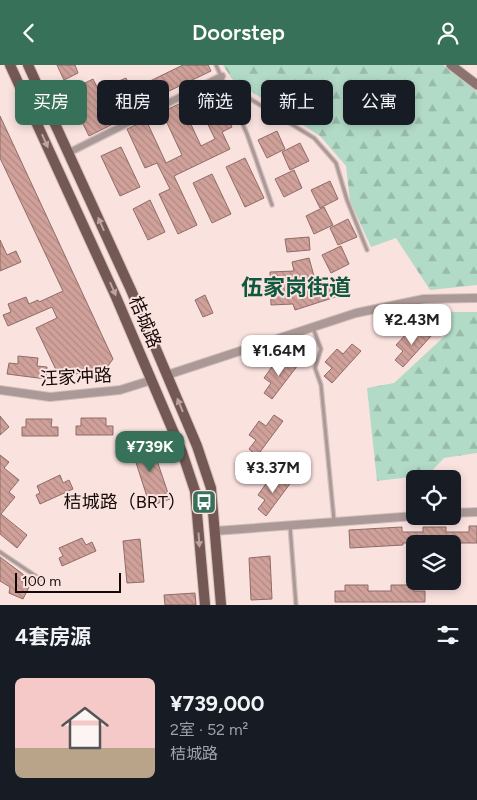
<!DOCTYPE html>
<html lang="zh">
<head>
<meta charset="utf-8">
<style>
	:root { --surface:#171b24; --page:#20242c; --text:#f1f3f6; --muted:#9ea1a6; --accent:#387159 }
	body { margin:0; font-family:Figtree,"Noto Sans SC",sans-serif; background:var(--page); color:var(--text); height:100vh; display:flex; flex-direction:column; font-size:19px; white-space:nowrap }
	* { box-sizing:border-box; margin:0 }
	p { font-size:16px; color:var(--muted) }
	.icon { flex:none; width:28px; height:28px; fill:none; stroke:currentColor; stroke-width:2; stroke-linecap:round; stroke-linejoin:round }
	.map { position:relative; height:540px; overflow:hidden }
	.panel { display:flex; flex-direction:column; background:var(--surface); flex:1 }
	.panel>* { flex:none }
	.guide { position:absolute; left:15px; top:15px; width:448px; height:45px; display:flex; gap:10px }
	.buttons { position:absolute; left:406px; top:405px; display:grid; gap:10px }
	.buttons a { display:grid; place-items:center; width:55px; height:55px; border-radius:8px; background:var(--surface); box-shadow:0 2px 8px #0003; font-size:25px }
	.scale { position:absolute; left:15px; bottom:12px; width:106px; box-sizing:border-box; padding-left:5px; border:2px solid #140807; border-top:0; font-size:14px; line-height:18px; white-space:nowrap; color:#140807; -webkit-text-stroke:4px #fae2df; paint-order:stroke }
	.price { position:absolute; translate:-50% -42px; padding:0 11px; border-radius:10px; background:#fff; color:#222; font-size:16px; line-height:32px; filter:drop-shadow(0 1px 2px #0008) }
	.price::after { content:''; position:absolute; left:50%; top:30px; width:15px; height:11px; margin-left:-8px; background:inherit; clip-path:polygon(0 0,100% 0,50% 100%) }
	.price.on { background:var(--accent); color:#fff }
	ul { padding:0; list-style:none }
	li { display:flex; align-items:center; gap:15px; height:125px; padding:0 15px }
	li span { display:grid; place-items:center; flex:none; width:140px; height:100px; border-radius:8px; color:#555 }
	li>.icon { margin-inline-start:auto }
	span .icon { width:60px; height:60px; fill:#fffc; stroke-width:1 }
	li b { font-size:21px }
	h2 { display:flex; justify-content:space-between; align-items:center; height:60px; padding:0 15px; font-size:21px }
	.chip { padding:0 18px; border-radius:8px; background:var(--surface); box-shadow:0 2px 8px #0003; font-size:18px; line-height:45px }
	.chip.on { background:var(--accent); color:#fff }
	header { display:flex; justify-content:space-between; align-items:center; height:65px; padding:0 15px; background:var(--accent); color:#fff; font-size:22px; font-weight:600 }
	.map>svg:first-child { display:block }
	.forest { fill:url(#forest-firs) }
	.building { fill:url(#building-back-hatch); stroke:#8e6c67 }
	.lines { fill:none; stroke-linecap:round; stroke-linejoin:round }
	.service-casing { stroke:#d5bfbc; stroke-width:5.5 }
	.minor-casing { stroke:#d5bfbc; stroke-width:9 }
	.tertiary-casing { stroke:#d5bfbc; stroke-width:10 }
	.secondary-casing { stroke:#d5bfbc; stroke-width:11 }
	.primary-casing { stroke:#d5bfbc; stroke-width:12 }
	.service { stroke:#aa9997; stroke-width:3 }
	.minor { stroke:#aa9997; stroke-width:6 }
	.tertiary { stroke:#aa9997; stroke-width:8 }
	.secondary { stroke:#8b7370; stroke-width:9 }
	.primary { stroke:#745854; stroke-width:10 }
	.oneway { fill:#bea4a0 }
	.labels { text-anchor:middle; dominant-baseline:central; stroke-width:4; stroke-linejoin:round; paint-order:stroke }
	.street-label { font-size:18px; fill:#140807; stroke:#fae2df }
	.poi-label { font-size:18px; fill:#140807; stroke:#fae2df; text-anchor:end }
	.district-label { font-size:22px; font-weight:bold; fill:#0f573e; stroke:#fae2df }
</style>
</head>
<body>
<header><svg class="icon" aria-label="back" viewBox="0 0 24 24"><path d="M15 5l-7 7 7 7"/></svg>Doorstep<svg class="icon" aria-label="person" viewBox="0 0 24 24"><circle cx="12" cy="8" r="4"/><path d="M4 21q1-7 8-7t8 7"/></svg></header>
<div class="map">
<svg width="477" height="540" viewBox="0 0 477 540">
	<defs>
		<pattern id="forest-firs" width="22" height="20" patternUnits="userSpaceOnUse" patternTransform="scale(1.25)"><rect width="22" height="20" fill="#b2dbc7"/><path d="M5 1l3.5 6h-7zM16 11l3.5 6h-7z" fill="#98baa9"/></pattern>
		<pattern id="building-back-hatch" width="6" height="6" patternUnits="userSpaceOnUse" patternTransform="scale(1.25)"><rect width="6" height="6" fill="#d0a19a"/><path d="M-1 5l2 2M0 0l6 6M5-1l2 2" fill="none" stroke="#b28983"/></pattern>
	</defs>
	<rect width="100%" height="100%" fill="#fae2df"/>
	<g class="forest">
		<path d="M223 0H443L477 26V220L430 225 396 173 371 182 350 136 346 101 320 71 232 14Z"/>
		<path d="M440 247H477V388L444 393 428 410 377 416 367 323 394 318 448 268Z"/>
	</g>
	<g class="building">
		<path d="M57 0H75L78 8 64 15Z"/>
		<path d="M183 0H208L211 6 125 47 112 19 126 13 134 30 149 23 146 18Z"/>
		<path d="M93 14 115 58 89 71 67 27Z"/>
		<path d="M214 21 232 62 222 67 230 84 174 111 197 160 178 169 159 129 170 124 157 98 145 103 127 64 146 55 166 98 182 90 162 47 181 38 201 81 215 74 194 31Z"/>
		<path d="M0 51 113 294 105 305 59 311 36 263 57 253 52 242 8 261 3 250 11 247 8 239 26 232 29 239 38 235 39 237 63 226 0 93Z"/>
		<path d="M277 66 285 84 267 93 258 75Z"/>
		<path d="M300 78 309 96 290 105 282 87Z"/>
		<path d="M121 82 140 122 120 131 101 91Z"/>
		<path d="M245 93 264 133 245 142 226 102Z"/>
		<path d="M294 105 302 123 284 132 275 114Z"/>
		<path d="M212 109 231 149 212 158 193 118Z"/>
		<path d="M330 116 338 134 320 143 311 125Z"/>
		<path d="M150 135 165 167 148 175 133 144Z"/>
		<path d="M324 142 333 160 314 169 306 151Z"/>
		<path d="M348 154 357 172 338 180 330 163Z"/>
		<path d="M309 172 310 185 287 187 285 174Z"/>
		<path d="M0 175 7 190 16 186 21 197 0 206Z"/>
		<path d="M341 181 349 199 331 208 322 190Z"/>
		<path d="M309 193 317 222 345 215 348 228 295 245 293 239 271 240 270 207 294 206 292 197Z"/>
		<path d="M205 230 213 248 203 252 195 235Z"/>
		<path d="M424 262 432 270 403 302 395 295 403 286 396 280 408 267 414 273Z"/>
		<path d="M352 279 361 286 332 318 324 311 332 303 325 297 337 284 343 289Z"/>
		<path d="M18 291 38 293 37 301 47 302 46 314 7 309 9 298 18 299Z"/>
		<path d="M289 293 298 300 272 334 264 328 271 318 264 313 274 299 281 304Z"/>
		<path d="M274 350 283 356 257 391 249 384 256 375 249 370 259 356 266 361Z"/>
		<path d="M0 351 9 362 0 370Z"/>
		<path d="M81 353H106V361H113V370H76V361H81Z"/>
		<path d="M26 354H52L51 362H58V371H22V362H26Z"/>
		<path d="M150 375 170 434 150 441 131 382Z"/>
		<path d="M0 390 9 397 4 403 19 415 9 427 15 432 1 449 27 470 17 483 0 469Z"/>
		<path d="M60 410 63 418 69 415 73 424 40 439 36 430 40 428 37 421Z"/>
		<path d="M283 410 292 416 266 451 258 444 265 435 258 430 268 416 275 421Z"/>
		<path d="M469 461H477V478H403V480L350 483 349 465 402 462V467H423V462H446V467H469Z"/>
		<path d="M82 473 86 480 92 477 96 486 62 501 59 493 63 491 59 483Z"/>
		<path d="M140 474 144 517 127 518 123 476Z"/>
		<path d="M270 491 272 534 251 535 249 493Z"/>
		<path d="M0 492 32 516 23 534 9 528 10 522 0 516Z"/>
		<path d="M345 520H368V526H391V520H414V526H425V537H335V526H345Z"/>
		<path d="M195 528 196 540H165L164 530Z"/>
	</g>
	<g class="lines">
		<defs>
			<g id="service">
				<path d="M216 0 247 69 272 140"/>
				<path d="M226 19 314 73 336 98 347 135 367 185"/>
				<path d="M313 263 321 284 315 303 321 320 334 455"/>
				<path d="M290 461 296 540"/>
				<path d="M0 487 40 514"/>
			</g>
			<path id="minor" d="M68 88 222 11"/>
			<g id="tertiary">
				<path d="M167 310 356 248 424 234 477 233"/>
				<path d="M0 325 50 332 120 325 152 315"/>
				<path d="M452 448 477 447"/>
				<path d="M215 466 415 451"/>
			</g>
			<path id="secondary" d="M451 0 477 20"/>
			<g id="primary">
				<path d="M10 0 116 232 182 387 195 426 205 540"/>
				<path d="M28 0 131 225 197 381 211 423 221 540"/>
			</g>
		</defs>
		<use href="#service" class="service-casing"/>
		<use href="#minor" class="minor-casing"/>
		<use href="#tertiary" class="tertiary-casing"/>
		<use href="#secondary" class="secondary-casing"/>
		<use href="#primary" class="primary-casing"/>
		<use href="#service" class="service"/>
		<use href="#minor" class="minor"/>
		<use href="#tertiary" class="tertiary"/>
		<use href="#secondary" class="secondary"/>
		<use href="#primary" class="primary"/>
	</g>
	<defs><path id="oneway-solid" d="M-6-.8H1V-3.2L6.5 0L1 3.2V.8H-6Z" transform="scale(1.25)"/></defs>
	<g class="oneway">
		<use href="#oneway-solid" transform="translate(45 76) rotate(66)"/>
		<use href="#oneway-solid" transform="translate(101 159) rotate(-114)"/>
		<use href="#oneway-solid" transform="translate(113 224) rotate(66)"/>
		<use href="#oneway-solid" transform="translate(180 340) rotate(-113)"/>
		<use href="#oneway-solid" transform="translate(199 475) rotate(86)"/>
	</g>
	<defs>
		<symbol id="bus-square" viewBox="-11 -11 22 22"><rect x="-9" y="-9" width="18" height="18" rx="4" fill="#387159" stroke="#fae2df"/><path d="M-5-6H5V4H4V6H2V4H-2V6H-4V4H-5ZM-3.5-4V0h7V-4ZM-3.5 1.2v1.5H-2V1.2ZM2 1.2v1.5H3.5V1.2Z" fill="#fff"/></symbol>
	</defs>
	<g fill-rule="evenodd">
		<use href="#bus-square" x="190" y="423" width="28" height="28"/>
	</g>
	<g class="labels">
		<g class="street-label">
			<text transform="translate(145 257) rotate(67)">桔城路</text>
			<text transform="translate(76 312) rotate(-3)">汪家冲路</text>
		</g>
		<g class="poi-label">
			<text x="186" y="437">桔城路（BRT）</text>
		</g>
		<g class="district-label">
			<text x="296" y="222">伍家岗街道</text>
		</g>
	</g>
</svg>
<div class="buttons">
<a><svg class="icon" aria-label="locate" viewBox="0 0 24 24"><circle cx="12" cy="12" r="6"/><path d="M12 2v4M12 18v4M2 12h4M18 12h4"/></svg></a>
<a><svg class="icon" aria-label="layers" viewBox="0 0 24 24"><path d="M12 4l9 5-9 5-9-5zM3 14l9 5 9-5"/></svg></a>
</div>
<div class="scale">100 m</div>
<b class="price" style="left:412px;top:281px">¥2.43M</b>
<b class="price" style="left:279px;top:312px">¥1.64M</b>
<b class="price on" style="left:150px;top:408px">¥739K</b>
<b class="price" style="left:273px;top:429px">¥3.37M</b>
<div class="guide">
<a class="chip on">买房</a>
<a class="chip">租房</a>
<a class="chip">筛选</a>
<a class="chip">新上</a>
<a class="chip">公寓</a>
</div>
</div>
<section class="panel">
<h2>4套房源<svg class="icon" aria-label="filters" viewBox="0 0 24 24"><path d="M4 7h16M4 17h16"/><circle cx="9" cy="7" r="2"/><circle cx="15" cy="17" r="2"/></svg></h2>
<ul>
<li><span style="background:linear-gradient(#f6c9c9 70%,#b9a48a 0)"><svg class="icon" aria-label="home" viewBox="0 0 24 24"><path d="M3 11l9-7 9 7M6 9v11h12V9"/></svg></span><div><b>¥739,000</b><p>2室 · 52 m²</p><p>桔城路</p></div></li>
</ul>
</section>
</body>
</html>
